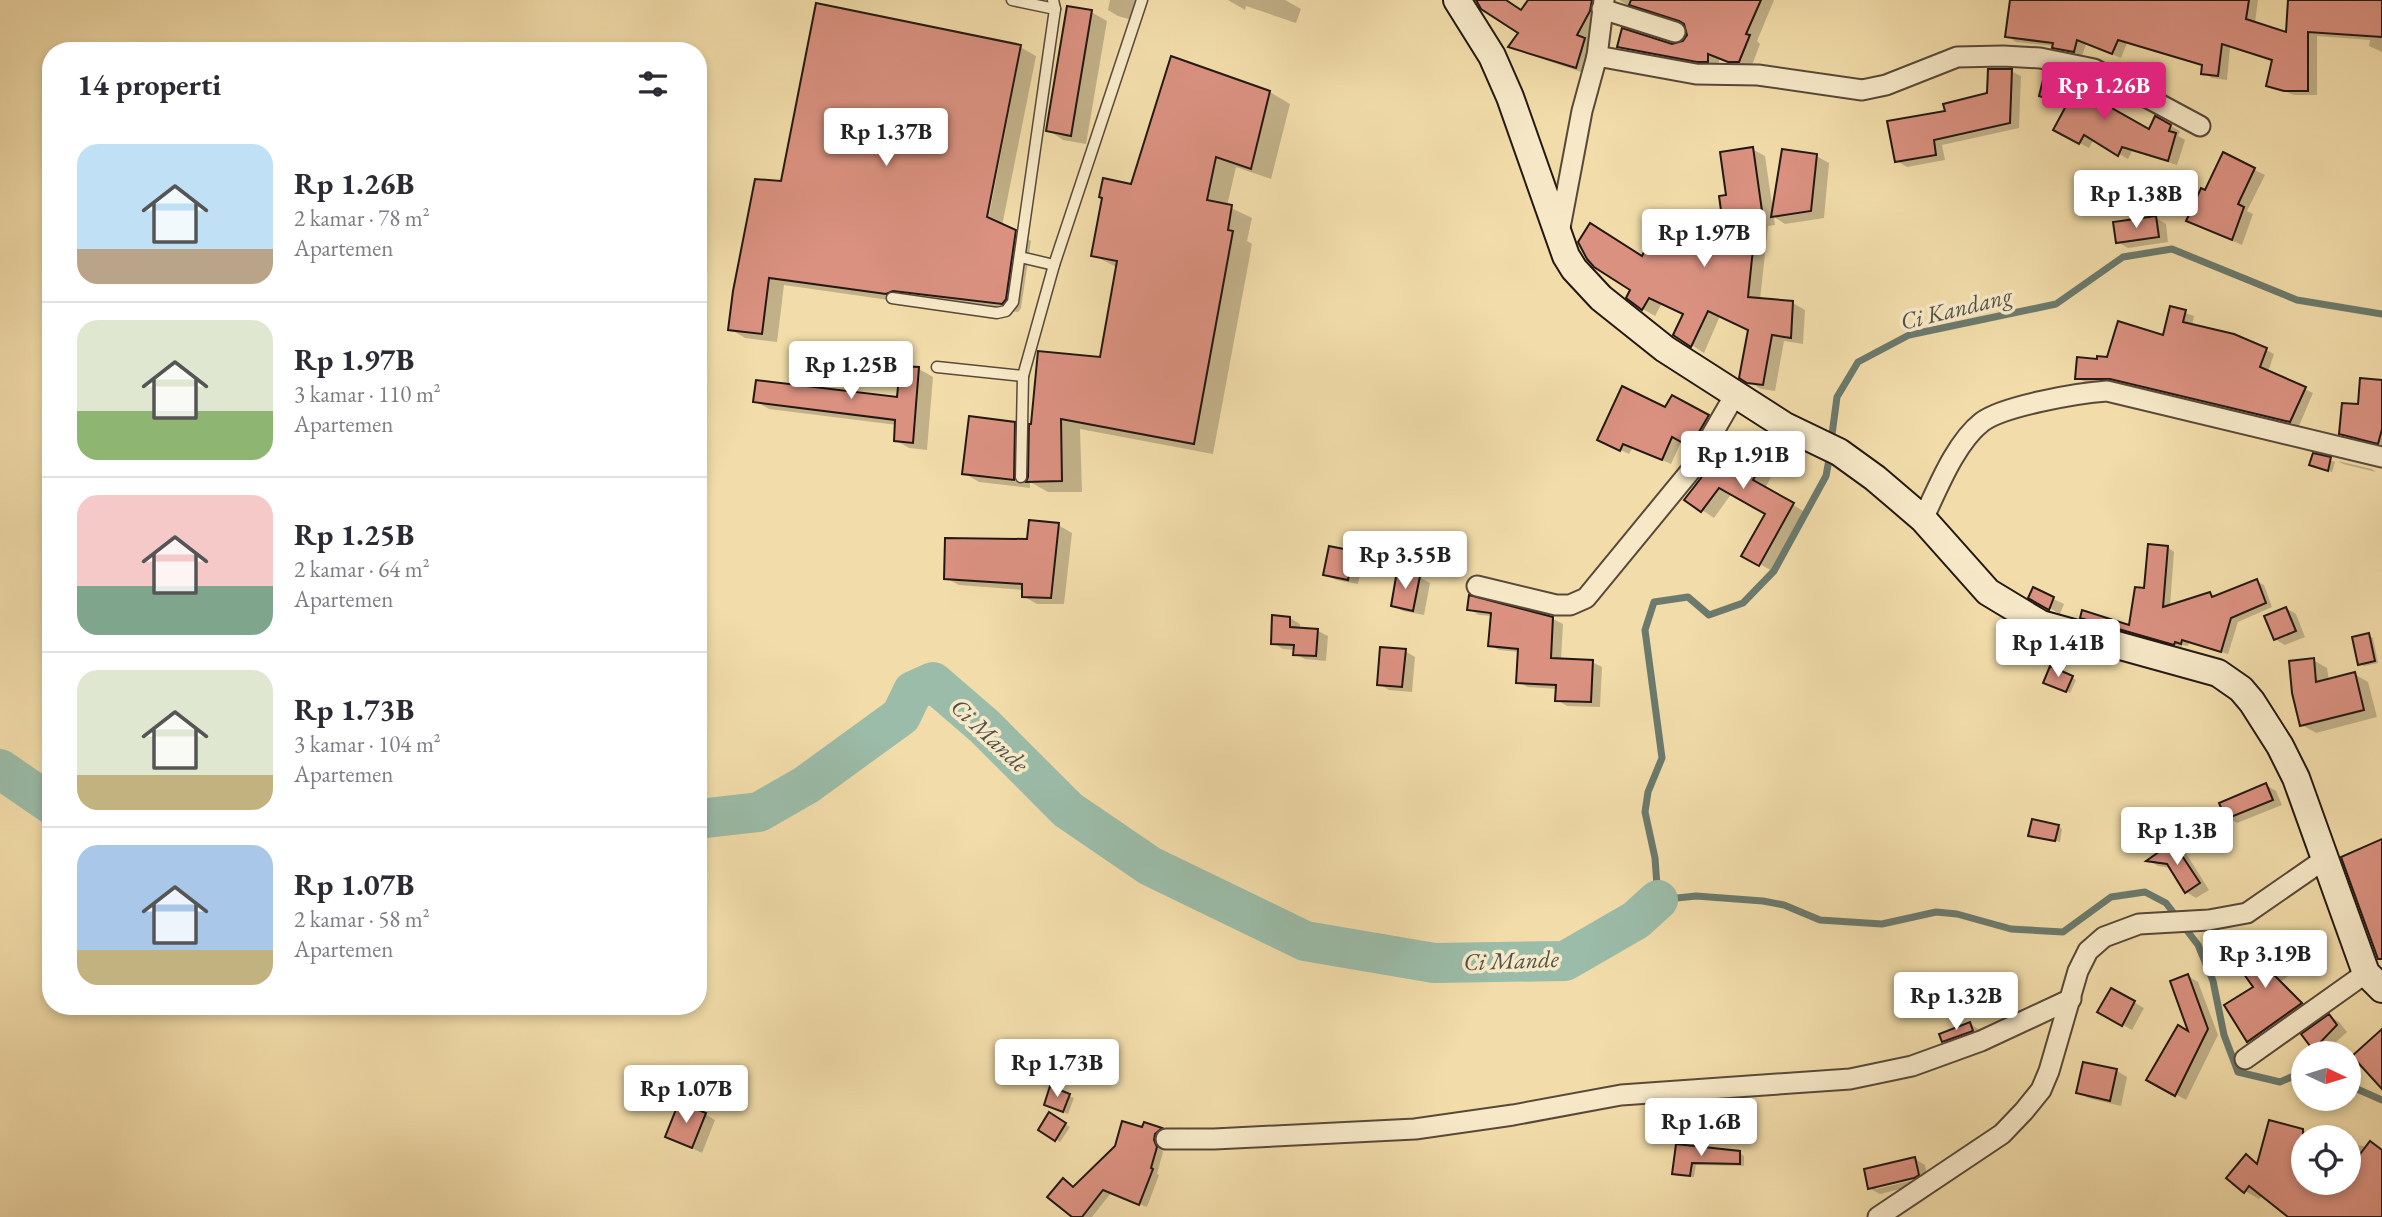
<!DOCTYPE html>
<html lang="id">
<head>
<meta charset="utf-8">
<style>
	:root { --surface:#fff; --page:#f2f2f3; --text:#2b2b33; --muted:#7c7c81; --line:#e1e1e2; --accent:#db2777 }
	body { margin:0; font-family:"EB Garamond",serif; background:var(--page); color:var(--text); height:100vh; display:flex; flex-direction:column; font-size:26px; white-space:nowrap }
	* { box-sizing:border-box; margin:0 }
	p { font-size:23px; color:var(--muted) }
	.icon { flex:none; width:38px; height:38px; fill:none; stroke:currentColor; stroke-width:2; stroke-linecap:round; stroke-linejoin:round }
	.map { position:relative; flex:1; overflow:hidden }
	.details { position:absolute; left:42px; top:42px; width:665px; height:973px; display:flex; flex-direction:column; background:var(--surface); border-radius:28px; box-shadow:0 4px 10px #0003 }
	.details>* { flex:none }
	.needle { width:46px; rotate:94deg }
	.buttons { position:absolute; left:2291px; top:1041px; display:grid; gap:14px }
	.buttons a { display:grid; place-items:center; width:70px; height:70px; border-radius:50%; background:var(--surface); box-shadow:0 4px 10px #0003; font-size:35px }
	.price { position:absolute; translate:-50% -60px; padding:0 16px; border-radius:7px; background:#fff; color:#222; font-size:23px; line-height:46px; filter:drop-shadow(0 2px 4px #0008) }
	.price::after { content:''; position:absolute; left:50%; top:42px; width:21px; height:16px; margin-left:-10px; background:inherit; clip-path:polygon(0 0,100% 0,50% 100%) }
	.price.selected { background:var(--accent); color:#fff }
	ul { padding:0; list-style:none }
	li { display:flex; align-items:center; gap:21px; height:175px; padding:0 35px }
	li+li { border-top:2px solid var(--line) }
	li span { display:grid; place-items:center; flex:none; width:196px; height:140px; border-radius:21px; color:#555 }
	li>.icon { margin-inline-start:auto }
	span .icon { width:84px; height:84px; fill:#fffc; stroke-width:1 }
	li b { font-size:30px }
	h2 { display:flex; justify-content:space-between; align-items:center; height:84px; padding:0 35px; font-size:30px }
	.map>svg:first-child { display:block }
	.shadow { fill:#0003; fill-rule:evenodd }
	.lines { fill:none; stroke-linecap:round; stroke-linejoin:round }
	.stream { stroke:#6b7a6d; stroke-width:7 }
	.river { stroke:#9bbca9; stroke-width:40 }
	.building { fill:#da9180; stroke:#241813; stroke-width:2 }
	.lane-casing { stroke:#584939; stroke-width:13 }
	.street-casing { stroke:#584939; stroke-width:23 }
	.secondary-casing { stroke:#241813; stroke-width:30 }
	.lane { stroke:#f7e9c8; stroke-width:10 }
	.street { stroke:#f7e9c8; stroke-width:19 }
	.secondary { stroke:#f7e9c8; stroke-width:26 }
	.labels { text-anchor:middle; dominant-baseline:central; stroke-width:7; stroke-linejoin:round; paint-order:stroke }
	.water-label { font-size:24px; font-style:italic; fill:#4e5148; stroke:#f7e9c8 }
</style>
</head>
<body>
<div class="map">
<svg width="2382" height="1217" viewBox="0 0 2382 1217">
	<rect width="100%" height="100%" fill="#f2ddaa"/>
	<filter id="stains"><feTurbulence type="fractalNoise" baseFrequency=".00286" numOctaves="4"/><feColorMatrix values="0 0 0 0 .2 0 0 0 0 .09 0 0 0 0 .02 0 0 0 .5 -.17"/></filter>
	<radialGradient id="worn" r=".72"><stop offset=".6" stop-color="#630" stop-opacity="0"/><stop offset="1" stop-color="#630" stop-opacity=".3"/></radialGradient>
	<g class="shadow">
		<path d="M1110 0H1146L1139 22 1118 16 1108 10Z"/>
		<path d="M1228 0H1285L1301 9 1296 23 1246 6 1245 10Z"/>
		<path d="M1478 0H1504L1522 12 1529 0H1605L1601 18 1588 41 1596 46 1587 74 1522 52 1511 46 1520 32Z"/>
		<path d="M1619 0H1774L1757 41 1760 44 1751 68H1741L1719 59V67H1710L1630 53 1619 46H1677L1685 42 1689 28 1685 24 1629 6Z"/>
		<path d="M2012 0H2258L2255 23 2288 34 2290 0H2382V52L2369 46 2370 40 2317 36V95H2294L2268 85 2274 61 2230 47 2227 80 2212 78 2203 73 2204 66 2127 43 2121 58 2086 44 2082 56 2062 52 2054 46 2016 42 2007 36Z"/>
		<path d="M1091 12 1107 21 1086 144 1063 140 1048 130Z"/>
		<path d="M1020 47 1036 56 1002 226 1031 241 1021 308 1018 312 910 299 903 302 784 285 777 342 745 338 730 329 782 183ZM1018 49H1021L987 226 984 225Z"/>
		<path d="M1172 59 1270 92 1290 104 1271 179 1236 167 1227 206 1252 218 1247 241 1252 244 1213 454 1080 429 1082 492H1048L1030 482V488L979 482 964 473 1014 424 1031 433 1101 359 1118 268 1093 255 1132 186Z"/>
		<path d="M2011 71 2021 76 2019 128 1942 145 1945 160 1907 167 1897 161 1947 112 1989 94Z"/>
		<path d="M2067 78 2076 83 2075 89 2150 131 2156 118 2180 131 2178 136 2185 140 2177 165 2132 151 2128 159 2094 139 2089 148 2055 130 2068 106 2041 96Z"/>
		<path d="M1752 149 1765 156 1773 211 1816 156 1829 163 1824 218 1785 224 1774 217 1775 225 1768 226 1760 300 1793 303 1805 310 1803 344 1784 341 1775 391 1761 389 1741 377 1750 330 1720 316 1704 353 1676 335 1685 314 1662 303 1655 316 1643 309V258L1678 229 1726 234 1728 197Z"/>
		<path d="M2224 155 2265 175 2247 211 2253 214 2242 245 2199 226 2206 192Z"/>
		<path d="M2156 218 2166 224 2168 242 2128 248 2118 242Z"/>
		<path d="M2171 308 2194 316 2192 326 2266 350 2274 354 2268 372 2313 393 2299 426 2120 383 2085 382 2077 378 2098 360 2164 337Z"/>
		<path d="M901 368 919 369 933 377 927 450 909 448 895 440 897 425 769 409 755 401 899 399Z"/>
		<path d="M2382 381V445L2348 437 2341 433Z"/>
		<path d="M1673 397 1717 422 1700 451 1682 440 1671 464 1633 447 1629 454 1608 444 1666 409Z"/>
		<path d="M1728 434 1779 463 1765 488 1805 512 1772 571 1744 555 1767 514 1732 493 1714 518 1687 500 1703 479Z"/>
		<path d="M2314 455 2335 462 2332 472 2316 467Z"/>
		<path d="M2338 461 2372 469 2376 472 2343 464Z"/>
		<path d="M1058 525 1072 533 1064 604H1037L1023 596V590L959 585 946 578 1028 541Z"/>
		<path d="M2167 547 2174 552 2170 606 2210 594 2216 597 2256 581 2264 585 2272 607 2238 622 2228 654 2189 643 2188 646 2182 645V647L2089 622 2082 618 2130 627Z"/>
		<path d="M1353 553 1363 559 1358 584 1336 580 1325 574Z"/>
		<path d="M1419 577 1430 583 1424 615 1403 611 1393 605Z"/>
		<path d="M2034 590 2064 604 2060 614 2030 597Z"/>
		<path d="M2286 608 2296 614 2305 637 2285 645 2275 639Z"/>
		<path d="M1469 609 1553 619 1563 624 1561 660 1592 662 1602 667 1600 707 1567 706 1557 700 1558 689 1528 687 1518 682 1519 652 1499 650 1490 645 1493 616 1479 615Z"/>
		<path d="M1290 618 1300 624V630L1318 631 1328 636 1326 661 1305 659 1295 654V650L1283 649 1273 643Z"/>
		<path d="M2368 635 2373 638 2378 663 2364 666 2359 663Z"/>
		<path d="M1405 651 1415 657 1412 692 1389 690 1379 684Z"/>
		<path d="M2313 660 2327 668 2329 681 2354 674 2368 682 2377 717 2316 733 2302 725Z"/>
		<path d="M2072 677 2076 680 2070 693 2050 685Z"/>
		<path d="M2266 785 2276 791 2282 805 2237 823 2227 817Z"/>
		<path d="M2058 826 2062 829 2060 842 2030 835Z"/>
		<path d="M2173 844 2184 850 2209 890 2196 898 2186 892 2171 868 2158 866 2149 860Z"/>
		<path d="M2287 936 2294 941 2309 963 2281 981 2309 1008 2256 1045 2249 1041 2226 1006 2256 987Z"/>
		<path d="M2188 976 2198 982 2218 1035 2186 1100 2149 1079 2191 1035Z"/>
		<path d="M2112 990 2144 1008 2132 1030 2100 1012Z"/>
		<path d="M2329 1016 2339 1022 2347 1032 2323 1054 2314 1048Z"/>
		<path d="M1970 1024 1980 1030 1983 1036 1953 1047 1943 1041Z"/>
		<path d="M2084 1064 2117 1071 2127 1077 2121 1106 2088 1098 2078 1092Z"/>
		<path d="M1051 1089 1074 1098 1068 1114 1050 1107Z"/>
		<path d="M705 1114 715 1120 702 1153 667 1136Z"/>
		<path d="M1050 1115 1070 1127 1060 1142 1040 1129Z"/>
		<path d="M2270 1122 2329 1138H2303V1183H2348V1143L2382 1150V1217H2291L2263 1195 2259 1199 2245 1191 2246 1156 2259 1164Z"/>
		<path d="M1145 1124 1168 1133 1160 1145 1163 1152 1157 1174 1159 1175 1147 1207 1111 1193 1092 1217H1075L1064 1181 1075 1188Z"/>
		<path d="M1677 1146 1740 1153 1744 1156V1166L1696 1165 1694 1177 1678 1176 1674 1173Z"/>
		<path d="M1915 1159 1925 1165 1928 1181 1924 1183 1880 1194 1869 1188ZM1922 1175 1923 1178 1876 1189V1185Z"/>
	</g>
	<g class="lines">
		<g class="stream">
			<path d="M1831 442 1837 397 1858 362 1909 335 2056 304 2123 257 2172 249 2297 300 2382 314"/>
			<path d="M1830 454 1826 476 1774 571 1743 603 1709 615 1688 597 1654 602 1645 630 1662 758 1648 792 1645 812 1655 858 1658 900 1696 896 1763 901 1784 905 1820 920 1882 924 1936 912 1957 914 2011 929 2063 932 2111 897 2145 892 2166 903 2198 945 2213 981 2224 1035 2238 1072 2280 1082 2303 1072"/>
			<path d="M2348 1085 2382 1100"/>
		</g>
		<g class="river">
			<path d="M0 769 51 804"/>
			<path d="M698 819 759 812 806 785 901 716 913 691 933 682 984 726 1068 810 1150 866 1305 941 1434 963 1565 961 1636 920 1658 900"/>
		</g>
	</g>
	<g class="building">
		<path d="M1476 0H1506L1521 10 1528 0H1592L1590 11 1577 35 1585 38 1576 68 1508 47 1518 33 1481 9Z"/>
		<path d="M1631 0H1761L1746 34 1750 35 1739 62H1728L1708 54V62H1697L1617 47 1622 28 1672 44 1683 41 1687 35 1684 24 1679 21 1629 5Z"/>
		<path d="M2010 0H2249L2246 19 2286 32 2288 0H2382V37L2308 32V91H2284L2266 86 2272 60 2222 44 2218 76 2201 74 2202 65 2118 40 2112 54 2077 40 2074 52 2052 48 2053 43 2005 37Z"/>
		<path d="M816 3 1021 45 987 217 1016 230 1006 299 1002 304 893 291 886 294 769 278 762 334 728 330 733 291 755 179 781 181Z"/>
		<path d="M1067 6 1092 10 1071 136 1046 131Z"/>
		<path d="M1171 56 1270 91 1251 169 1216 157 1207 200 1232 205 1228 230 1233 231 1194 444 1061 419 1062 481 1026 482 1028 477 1029 424H1031L1038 351 1100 357 1117 261 1091 256 1102 198 1099 197 1103 178 1131 184Z"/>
		<path d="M1988 69H2012L2010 123 1934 140 1936 155 1895 162 1887 121 1945 111 1943 104 1987 93Z"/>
		<path d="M2045 72 2068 76 2066 82 2149 129 2155 116 2171 125 2169 131 2176 133 2168 161 2122 147 2118 156 2084 135 2079 144 2053 130 2067 104 2039 96Z"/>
		<path d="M1753 147 1763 218 1756 220 1748 297 1793 301 1791 338 1772 335 1763 385 1747 383 1739 378 1748 330 1708 311 1691 347 1673 335 1683 314 1649 298 1642 310 1626 298 1630 290 1594 267 1587 259 1578 242 1590 223 1642 256 1661 218 1678 227 1724 232 1719 196 1726 195 1720 152Z"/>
		<path d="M1782 149 1817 154 1811 211 1771 217Z"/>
		<path d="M2223 152 2255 168 2238 204 2244 207 2232 240 2186 221 2201 188 2205 190Z"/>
		<path d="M2156 216 2159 237 2116 243 2113 222Z"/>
		<path d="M2170 306 2186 310 2183 322 2234 334 2267 348 2260 367 2306 387 2290 422 2110 379H2075L2077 357 2097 359V356L2107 357 2118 321 2163 335Z"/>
		<path d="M900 366 919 367 913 443 894 441 895 420 753 402 756 380 897 397Z"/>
		<path d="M2360 378 2382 380V429L2378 444 2339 434 2342 403 2358 404Z"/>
		<path d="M1622 386 1665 407 1672 395 1709 415 1690 447 1672 437 1662 460 1623 444 1620 451 1597 440Z"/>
		<path d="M969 416 1015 422 1014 480 962 474Z"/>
		<path d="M1728 432 1768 455 1753 480 1794 503 1759 566 1741 556 1765 514 1719 488 1701 512 1684 500 1701 478Z"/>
		<path d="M2313 453 2331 457 2328 471 2309 465Z"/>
		<path d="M1029 520 1059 523 1051 598 1022 597V584L944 579 945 538 1027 539Z"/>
		<path d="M2148 544 2168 546 2163 607 2210 592 2212 597 2257 579 2266 603 2231 618 2221 652 2182 640 2181 644 2175 642 2174 645 2080 618 2082 610 2129 625 2135 587 2144 588Z"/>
		<path d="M1329 546 1354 551 1348 580 1323 575Z"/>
		<path d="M1397 571 1420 576 1413 611 1391 606Z"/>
		<path d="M2033 587 2054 597 2049 610 2028 598Z"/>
		<path d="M1469 595 1553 617 1551 658 1593 660 1591 702 1555 701 1556 685 1516 683 1518 649 1488 646 1491 613 1467 610Z"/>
		<path d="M2286 607 2296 631 2274 640 2264 616Z"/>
		<path d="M1272 615 1290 617V627L1318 629 1316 656 1293 655 1294 645 1271 644Z"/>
		<path d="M2369 633 2375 661 2358 665 2352 637Z"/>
		<path d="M1380 647 1406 649 1402 687 1377 685Z"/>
		<path d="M2314 658 2316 682 2355 672 2364 710 2300 726 2292 693 2289 661Z"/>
		<path d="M2050 666 2073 676 2066 692 2043 683Z"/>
		<path d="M2266 783 2273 800 2226 819 2219 803Z"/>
		<path d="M2032 819 2059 825 2055 841 2028 836Z"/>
		<path d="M2382 839V959H2378L2341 857Z"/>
		<path d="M2173 842 2200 883 2185 893 2167 864 2146 861Z"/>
		<path d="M2287 934 2302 958 2275 976 2302 1003 2247 1042 2224 1005 2253 987 2239 967Z"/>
		<path d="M2188 974 2208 1029 2175 1096 2146 1080 2178 1025 2188 1031 2170 981Z"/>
		<path d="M2111 988 2135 1001 2122 1026 2097 1012Z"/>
		<path d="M2329 1014 2337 1025 2313 1050 2301 1034Z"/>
		<path d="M1970 1022 1973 1031 1942 1042 1939 1034Z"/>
		<path d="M2382 1029V1089L2352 1056Z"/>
		<path d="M2083 1062 2117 1069 2110 1101 2076 1093Z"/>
		<path d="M1050 1086 1070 1094 1063 1112 1044 1105Z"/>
		<path d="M679 1102 706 1113 692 1148 665 1137Z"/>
		<path d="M1049 1112 1066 1123 1055 1141 1038 1130Z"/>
		<path d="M2269 1120 2303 1129V1183H2348V1170L2370 1141 2382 1150V1217H2288L2249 1186 2244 1193 2226 1178 2246 1154 2257 1164Z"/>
		<path d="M1122 1121 1142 1127 1144 1122 1162 1128 1155 1134 1154 1140 1157 1147 1151 1168 1153 1169 1139 1205 1103 1190 1082 1217H1072L1047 1197 1063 1178 1073 1187 1115 1146Z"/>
		<path d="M1676 1144 1740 1151V1164L1692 1163 1690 1176 1672 1174Z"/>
		<path d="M1915 1157 1919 1175 1914 1178 1868 1189 1864 1169Z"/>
	</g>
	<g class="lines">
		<defs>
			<g id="lane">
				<path d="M1012 0 1055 9"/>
				<path d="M1020 257 1054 265"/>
				<path d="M892 298 997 313 1006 311 1013 302 1055 9 1053 0"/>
				<path d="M937 367 1023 376"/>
				<path d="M1021 477 1023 376 1054 265 1142 0"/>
			</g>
			<g id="street">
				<path d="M1602 9 1675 32"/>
				<path d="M1597 56 1604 0"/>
				<path d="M1559 233 1582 111 1597 56 1696 74 1758 75 1862 90 1886 85 1957 57 2003 56 2040 58 2094 69 2200 126"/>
				<path d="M1923 519C1937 490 1955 443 1982 422 2003 406 2078 393 2107 391L2382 457"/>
				<path d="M1477 586 1556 605H1570L1586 598 1692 469 1736 393"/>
				<path d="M2245 1059 2366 973"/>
				<path d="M1166 1139H1214L1415 1129 1513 1115 1621 1095 1850 1079 1912 1066 1981 1041 2071 999"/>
				<path d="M1878 1217 2002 1134 2024 1111 2041 1090 2049 1071 2078 971 2088 951 2104 937 2139 924 2209 920 2247 913 2325 859"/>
			</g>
			<path id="secondary" d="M1457 0 1492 56 1510 97 1566 256 1574 269 1601 298 1665 349 1785 426 1839 452 1875 478 1923 519 1988 592 2041 624 2218 673 2241 689 2252 702 2280 746 2296 778 2366 973 2382 989"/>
		</defs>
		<use href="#lane" class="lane-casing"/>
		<use href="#street" class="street-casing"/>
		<use href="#secondary" class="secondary-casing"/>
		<use href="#lane" class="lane"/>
		<use href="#street" class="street"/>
		<use href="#secondary" class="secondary"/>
	</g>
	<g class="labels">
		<g class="water-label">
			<text transform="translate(1956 308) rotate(-14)">Ci Kandang</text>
			<text transform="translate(990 735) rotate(43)">Ci Mande</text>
			<text transform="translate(1511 960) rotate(-2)">Ci Mande</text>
		</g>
	</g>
	<rect width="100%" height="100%" filter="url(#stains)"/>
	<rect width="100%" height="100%" fill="url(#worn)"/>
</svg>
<div class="buttons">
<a><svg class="needle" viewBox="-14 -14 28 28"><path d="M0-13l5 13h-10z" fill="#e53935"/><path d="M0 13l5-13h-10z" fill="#7c7c81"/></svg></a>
<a><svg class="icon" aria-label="locate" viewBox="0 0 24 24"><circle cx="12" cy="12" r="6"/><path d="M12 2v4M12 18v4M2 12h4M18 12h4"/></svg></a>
</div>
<b class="price selected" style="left:2104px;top:122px">Rp 1.26B</b>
<b class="price" style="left:886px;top:168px">Rp 1.37B</b>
<b class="price" style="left:2136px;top:230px">Rp 1.38B</b>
<b class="price" style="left:1704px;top:269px">Rp 1.97B</b>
<b class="price" style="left:851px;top:401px">Rp 1.25B</b>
<b class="price" style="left:1743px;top:491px">Rp 1.91B</b>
<b class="price" style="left:1405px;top:591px">Rp 3.55B</b>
<b class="price" style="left:2058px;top:679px">Rp 1.41B</b>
<b class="price" style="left:2177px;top:867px">Rp 1.3B</b>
<b class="price" style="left:2265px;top:990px">Rp 3.19B</b>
<b class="price" style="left:1956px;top:1032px">Rp 1.32B</b>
<b class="price" style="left:1057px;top:1099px">Rp 1.73B</b>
<b class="price" style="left:686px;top:1125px">Rp 1.07B</b>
<b class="price" style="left:1701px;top:1158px">Rp 1.6B</b>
<section class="details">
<h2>14 properti<svg class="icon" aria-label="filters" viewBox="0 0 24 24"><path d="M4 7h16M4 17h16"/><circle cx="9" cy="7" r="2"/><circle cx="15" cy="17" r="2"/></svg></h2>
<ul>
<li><span style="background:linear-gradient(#bfe0f5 75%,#b9a48a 0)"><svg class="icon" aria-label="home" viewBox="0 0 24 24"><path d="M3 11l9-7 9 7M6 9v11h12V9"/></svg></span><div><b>Rp 1.26B</b><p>2 kamar · 78 m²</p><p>Apartemen</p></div></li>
<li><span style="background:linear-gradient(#dfe7d0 65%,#8fb573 0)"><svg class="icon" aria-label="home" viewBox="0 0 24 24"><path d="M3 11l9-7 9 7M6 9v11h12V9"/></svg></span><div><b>Rp 1.97B</b><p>3 kamar · 110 m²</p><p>Apartemen</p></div></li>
<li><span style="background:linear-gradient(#f6c9c9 65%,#7fa58c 0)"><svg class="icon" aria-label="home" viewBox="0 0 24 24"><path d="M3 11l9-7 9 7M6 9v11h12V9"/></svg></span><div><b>Rp 1.25B</b><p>2 kamar · 64 m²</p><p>Apartemen</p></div></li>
<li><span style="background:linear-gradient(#dfe7d0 75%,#c2b280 0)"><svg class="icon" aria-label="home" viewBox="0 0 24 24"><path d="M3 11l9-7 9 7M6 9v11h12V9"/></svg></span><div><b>Rp 1.73B</b><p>3 kamar · 104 m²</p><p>Apartemen</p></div></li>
<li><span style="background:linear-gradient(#a9c7e8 75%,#c2b280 0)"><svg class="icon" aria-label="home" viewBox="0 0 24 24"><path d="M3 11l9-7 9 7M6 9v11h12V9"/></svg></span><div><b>Rp 1.07B</b><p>2 kamar · 58 m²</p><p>Apartemen</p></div></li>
</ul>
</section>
</div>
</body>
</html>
